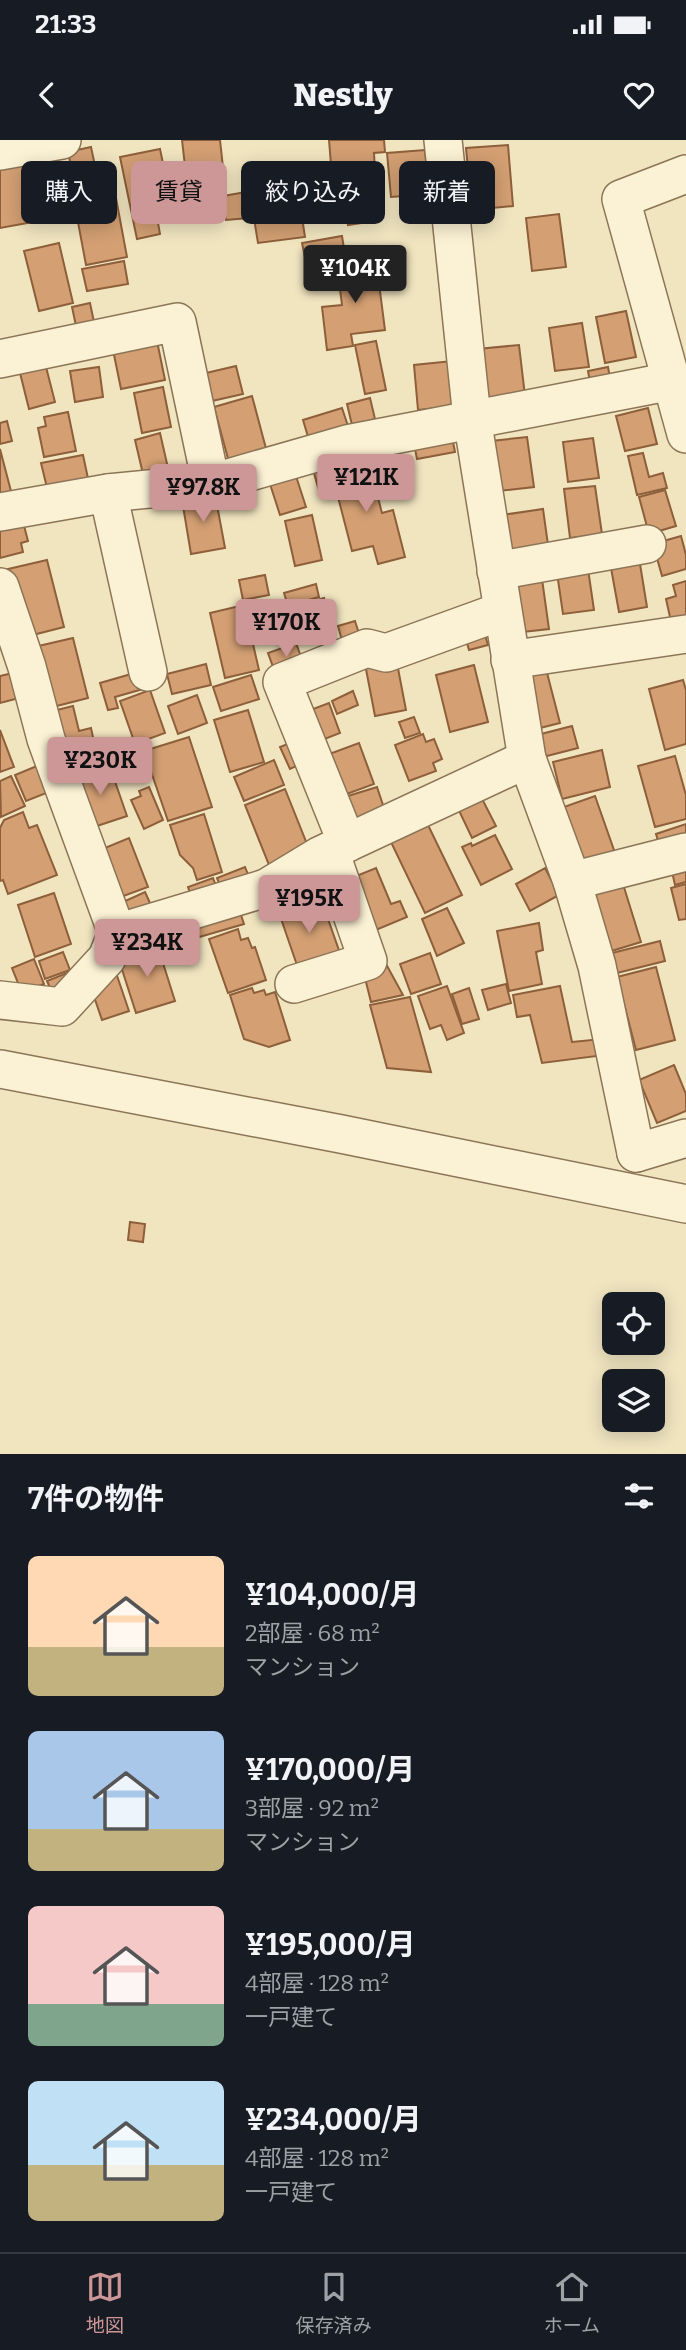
<!DOCTYPE html>
<html lang="ja">
<head>
<meta charset="utf-8">
<style>
	:root { --surface:#171b24; --page:#242831; --text:#f1f3f6; --muted:#9ea1a6; --line:#363941; --accent:#cd9797 }
	body { margin:0; font-family:Bitter,"Noto Sans JP",serif; background:var(--page); color:var(--text); height:100vh; display:flex; flex-direction:column; font-size:26px; white-space:nowrap }
	* { box-sizing:border-box; margin:0 }
	p { font-size:23px; color:var(--muted) }
	.icon { flex:none; width:38px; height:38px; fill:none; stroke:currentColor; stroke-width:2; stroke-linecap:round; stroke-linejoin:round }
	.map { position:relative; height:1314px; overflow:hidden }
	.side { display:flex; flex-direction:column; background:var(--surface); flex:1 }
	.side>* { flex:none }
	.top-card { position:absolute; left:21px; top:21px; width:644px; height:63px; display:flex; gap:14px }
	.buttons { position:absolute; left:602px; top:1152px; display:grid; gap:14px }
	.buttons a { display:grid; place-items:center; width:63px; height:63px; border-radius:10px; background:var(--surface); box-shadow:0 4px 18px #0003; font-size:35px }
	.price { position:absolute; translate:-50% -60px; padding:0 16px; border-radius:7px; background:var(--accent); color:#111; font-size:23px; line-height:46px; filter:drop-shadow(0 2px 4px #0008) }
	.price::after { content:''; position:absolute; left:50%; top:42px; width:21px; height:16px; margin-left:-10px; background:inherit; clip-path:polygon(0 0,100% 0,50% 100%) }
	.price.selected { background:#222; color:#fff }
	ul { padding:0; list-style:none }
	li { display:flex; align-items:center; gap:21px; height:175px; padding:0 28px }
	li span { display:grid; place-items:center; flex:none; width:196px; height:140px; border-radius:10px; color:#555 }
	li>.icon { margin-inline-start:auto }
	span .icon { width:84px; height:84px; fill:#fffc; stroke-width:1 }
	li b { font-size:30px }
	h2 { display:flex; justify-content:space-between; align-items:center; height:84px; padding:0 28px; font-size:30px }
	.tag { padding:0 24px; border-radius:10px; background:var(--surface); box-shadow:0 4px 18px #0003; font-size:24px; line-height:63px }
	.tag.selected { background:var(--accent); color:#111 }
	.status { display:flex; justify-content:space-between; align-items:center; height:49px; padding:0 35px; background:var(--surface); direction:ltr }
	.status svg { height:19px; fill:currentColor }
	header { display:flex; justify-content:space-between; align-items:center; height:91px; padding:0 28px; background:var(--surface); font-size:32px; font-weight:800 }
	.dock { display:flex; justify-content:space-around; align-items:center; height:98px; border-top:2px solid var(--line); background:var(--surface); font-size:19px; color:var(--muted) }
	.dock a { display:grid; justify-items:center; gap:4px }
	.dock .selected { color:var(--accent) }
	.map>svg:first-child { display:block }
	.building { fill:#d39f73; stroke:#8d5f3a; stroke-width:2 }
	.lines { fill:none; stroke-linecap:round; stroke-linejoin:round }
	.minor-casing { stroke:#8c7556; stroke-width:40 }
	.minor { stroke:#fbf1d4; stroke-width:37 }
</style>
</head>
<body>
<div class="status"><b>21:33</b><svg viewBox="0 0 49 12"><path d="M0 12V9h3v3zM5 12V6h3v6zM10 12V3h3v9zM15 12V0h3v12zM26 1h20v11H26zM47 4h2v5h-2z"/></svg></div>
<header><svg class="icon" aria-label="back" viewBox="0 0 24 24"><path d="M15 5l-7 7 7 7"/></svg>Nestly<svg class="icon" aria-label="heart" viewBox="0 0 24 24"><path d="M12 20l-8-8c-3-5 5-10 8-4 3-6 11-1 8 4z"/></svg></header>
<div class="map">
<svg width="686" height="1314" viewBox="0 0 686 1314">
	<rect width="100%" height="100%" fill="#f1e5c0"/>
	<g class="building">
		<path d="M182 0H220L226 55 189 61Z"/>
		<path d="M329 0H384L385 12 374 13 375 33 332 37Z"/>
		<path d="M508 5 513 66 472 70 466 8Z"/>
		<path d="M91 7 98 40 75 45 68 12Z"/>
		<path d="M160 9 171 62 155 66 160 94 137 99 120 17Z"/>
		<path d="M425 10 429 54 391 57 387 13Z"/>
		<path d="M23 22 33 82 0 88V26Z"/>
		<path d="M374 36 381 80 348 85 341 40Z"/>
		<path d="M296 38 305 97 258 103 248 42Z"/>
		<path d="M113 42 127 117 86 125 72 50Z"/>
		<path d="M246 52 249 78 226 80 223 56Z"/>
		<path d="M559 74 566 127 532 131 526 78Z"/>
		<path d="M342 96 346 121 307 127 302 103Z"/>
		<path d="M59 103 73 163 39 171 24 111Z"/>
		<path d="M376 120 385 190 351 194 353 206 327 210 322 167 342 165 337 125Z"/>
		<path d="M124 121 128 144 87 151 82 129Z"/>
		<path d="M90 163 94 182 76 186 72 167Z"/>
		<path d="M626 171 636 217 605 223 596 177Z"/>
		<path d="M582 183 589 227 555 231 549 188Z"/>
		<path d="M157 201 165 240 121 249 113 210Z"/>
		<path d="M376 201 386 250 365 254 355 205Z"/>
		<path d="M519 205 525 256 483 261 478 209Z"/>
		<path d="M452 221 456 266 418 270 414 225Z"/>
		<path d="M45 223 55 262 29 269 19 229Z"/>
		<path d="M236 226 243 254 212 261 206 233Z"/>
		<path d="M99 227 103 257 75 262 70 231Z"/>
		<path d="M608 227 611 244 591 248 588 231Z"/>
		<path d="M163 247 171 287 142 293 134 253Z"/>
		<path d="M252 256 268 316 230 326 214 267Z"/>
		<path d="M370 258 375 279 352 285 347 264Z"/>
		<path d="M342 268 351 295 311 307 303 280Z"/>
		<path d="M648 268 657 304 625 311 616 276Z"/>
		<path d="M68 272 76 311 44 317 38 288 46 286 44 277Z"/>
		<path d="M7 281 12 301 0 304V283Z"/>
		<path d="M450 287 455 312 417 319 412 294Z"/>
		<path d="M160 293 168 328 143 334 135 300Z"/>
		<path d="M527 297 534 347 498 351 491 301Z"/>
		<path d="M593 298 599 338 568 342 563 302Z"/>
		<path d="M0 309 12 355 0 358Z"/>
		<path d="M643 313 649 337 663 333 667 348 637 355 628 316Z"/>
		<path d="M83 315 89 343 48 352 41 323Z"/>
		<path d="M325 319 332 348 319 351 311 322Z"/>
		<path d="M364 322 366 332 371 331 382 373 393 370 405 417 378 424 373 406 352 411 331 330Z"/>
		<path d="M295 333 306 367 280 375 269 341Z"/>
		<path d="M595 346 602 394 570 398 564 349Z"/>
		<path d="M665 350 676 386 649 394 639 357Z"/>
		<path d="M215 354 225 408 191 414 182 360Z"/>
		<path d="M543 369 549 412 509 418 502 375Z"/>
		<path d="M21 374 28 401 21 403 23 412 0 418V380Z"/>
		<path d="M312 375 322 420 295 426 285 381Z"/>
		<path d="M681 396 686 415V429L662 436 653 404Z"/>
		<path d="M47 420 64 487 25 497 8 429Z"/>
		<path d="M640 424 647 467 619 472 611 428Z"/>
		<path d="M588 429 594 470 563 474 557 433Z"/>
		<path d="M265 435 269 455 243 460 239 440Z"/>
		<path d="M542 439 549 489 514 493 508 444Z"/>
		<path d="M686 441V482L672 486 666 459 676 456 673 445Z"/>
		<path d="M316 444 319 457 288 466 284 453Z"/>
		<path d="M324 458 334 498 320 502 314 476 311 477 307 463Z"/>
		<path d="M244 465 259 530 225 538 210 473Z"/>
		<path d="M355 481 362 503 344 508 338 486Z"/>
		<path d="M483 488 488 505 469 510 464 493Z"/>
		<path d="M73 498 88 558 49 568 34 507Z"/>
		<path d="M296 503 304 525 276 535 268 513Z"/>
		<path d="M396 518 406 570 375 576 365 524Z"/>
		<path d="M206 524 211 545 172 554 167 534Z"/>
		<path d="M474 525 488 582 450 592 436 535Z"/>
		<path d="M545 525 560 583 536 589 521 531Z"/>
		<path d="M17 532 23 557 0 563V536Z"/>
		<path d="M138 532 143 549 115 557 118 568 108 570 100 543Z"/>
		<path d="M251 535 259 559 221 571 213 547Z"/>
		<path d="M683 540 686 550V604L665 610 649 549Z"/>
		<path d="M150 550 165 593 135 604 120 561Z"/>
		<path d="M353 551 358 565 337 574 332 561Z"/>
		<path d="M197 555 207 583 178 594 168 566Z"/>
		<path d="M329 563 340 593 317 602 305 572Z"/>
		<path d="M73 566 79 591 91 588 94 602 59 610 49 572Z"/>
		<path d="M248 570 264 622 230 632 214 580Z"/>
		<path d="M414 577 420 593 405 598 399 582Z"/>
		<path d="M572 586 578 608 543 617 537 595Z"/>
		<path d="M0 590 14 627 0 632Z"/>
		<path d="M423 594 426 602 434 599 442 619 433 623 436 631 409 641 395 605Z"/>
		<path d="M189 597 212 667 168 681 144 611Z"/>
		<path d="M300 599 309 620 290 629 280 607Z"/>
		<path d="M130 601 136 624 119 629 112 606Z"/>
		<path d="M106 603 112 622 65 634 60 615Z"/>
		<path d="M359 603 374 644 336 658 321 617Z"/>
		<path d="M602 610 610 647 562 659 553 622Z"/>
		<path d="M675 616 686 655V679L655 687 638 626Z"/>
		<path d="M274 620 284 645 244 661 234 637Z"/>
		<path d="M44 623 54 650 26 661 15 635Z"/>
		<path d="M110 627 127 676 91 688 74 639Z"/>
		<path d="M11 636 25 666 1 677 0 641Z"/>
		<path d="M149 647 163 680 144 689 131 660 141 656 139 651Z"/>
		<path d="M377 647 386 674 343 687 335 660Z"/>
		<path d="M476 647 496 686 472 698 453 658Z"/>
		<path d="M285 649 311 714 271 730 245 665Z"/>
		<path d="M595 656 615 713 580 725 561 668Z"/>
		<path d="M23 672 29 688 37 685 57 735 8 754 3 740 0 741V688L4 680Z"/>
		<path d="M204 674 222 732 197 740 193 728 180 715 170 685Z"/>
		<path d="M427 683 462 755 425 773 390 700Z"/>
		<path d="M686 684V700L660 708 656 694Z"/>
		<path d="M495 695 512 729 481 745 462 707 471 703 472 706Z"/>
		<path d="M129 698 148 747 118 758 100 710Z"/>
		<path d="M669 718 686 725V742L675 745Z"/>
		<path d="M325 724 333 739 282 766 274 750Z"/>
		<path d="M245 727 251 742 223 753 217 738Z"/>
		<path d="M376 728 391 764 400 761 407 777 371 792 344 741Z"/>
		<path d="M545 728 559 755 530 771 516 744Z"/>
		<path d="M213 738 219 754 194 764 188 747Z"/>
		<path d="M623 744 641 802 605 813 585 750Z"/>
		<path d="M686 744V779L679 780 671 748Z"/>
		<path d="M145 752 155 774 132 784 123 762Z"/>
		<path d="M54 753 71 804 35 817 18 765Z"/>
		<path d="M305 761 307 768 322 762 341 816 299 831 278 770Z"/>
		<path d="M237 763 244 784 196 798 189 778Z"/>
		<path d="M447 768 464 803 437 816 422 779Z"/>
		<path d="M539 783 543 810 536 812 542 844 509 851 497 791Z"/>
		<path d="M238 789 241 800 248 798 252 808 255 807 266 840 228 853 209 799Z"/>
		<path d="M660 801 665 821 617 833 612 813Z"/>
		<path d="M157 804 175 861 136 873 118 817Z"/>
		<path d="M63 812 70 830 45 839 39 821Z"/>
		<path d="M430 813 441 844 411 854 400 824Z"/>
		<path d="M34 819 44 844 22 853 12 828Z"/>
		<path d="M112 821 129 871 102 880 90 845Z"/>
		<path d="M386 824 403 855 371 862 363 830Z"/>
		<path d="M656 827 675 900 636 910 617 837Z"/>
		<path d="M67 833 74 848 54 857 47 841Z"/>
		<path d="M506 844 511 863 488 870 482 850Z"/>
		<path d="M447 846 464 893 447 900 441 885 430 889 418 856Z"/>
		<path d="M560 846 572 902 602 899 605 915 542 923 530 875 517 877 513 855Z"/>
		<path d="M252 848 254 853 264 850 266 855 275 852 290 900 269 907 244 899 230 855Z"/>
		<path d="M469 848 479 879 462 884 452 854Z"/>
		<path d="M410 857 431 932 387 928 370 865Z"/>
		<path d="M674 925 686 954V971L657 983 639 940Z"/>
		<path d="M130 1082 145 1084 143 1102 128 1100Z"/>
	</g>
	<g class="lines">
		<defs>
			<g id="minor">
				<path d="M443 0 472 278 527 619 572 741 597 826 636 1013"/>
				<path d="M0 11 62 0"/>
				<path d="M686 34 621 59 686 294"/>
				<path d="M0 219 177 182 211 343"/>
				<path d="M108 353 148 532"/>
				<path d="M0 372 108 353 211 343 347 304 672 241"/>
				<path d="M496 431 647 404"/>
				<path d="M0 447 27 527 46 599 117 793 107 818 62 867 0 860"/>
				<path d="M510 520 686 494"/>
				<path d="M347 703 282 542 367 508 386 513 502 471"/>
				<path d="M572 741 686 712"/>
				<path d="M117 793 266 748 319 716 527 619"/>
				<path d="M294 844 368 821 330 711"/>
				<path d="M0 929 341 994 686 1064"/>
				<path d="M636 1013 686 998"/>
			</g>
		</defs>
		<use href="#minor" class="minor-casing"/>
		<use href="#minor" class="minor"/>
	</g>
</svg>
<div class="buttons">
<a><svg class="icon" aria-label="locate" viewBox="0 0 24 24"><circle cx="12" cy="12" r="6"/><path d="M12 2v4M12 18v4M2 12h4M18 12h4"/></svg></a>
<a><svg class="icon" aria-label="layers" viewBox="0 0 24 24"><path d="M12 4l9 5-9 5-9-5zM3 14l9 5 9-5"/></svg></a>
</div>
<b class="price selected" style="left:355px;top:165px">¥104K</b>
<b class="price" style="left:366px;top:374px">¥121K</b>
<b class="price" style="left:203px;top:384px">¥97.8K</b>
<b class="price" style="left:286px;top:519px">¥170K</b>
<b class="price" style="left:100px;top:657px">¥230K</b>
<b class="price" style="left:309px;top:795px">¥195K</b>
<b class="price" style="left:147px;top:839px">¥234K</b>
<div class="top-card">
<a class="tag">購入</a>
<a class="tag selected">賃貸</a>
<a class="tag">絞り込み</a>
<a class="tag">新着</a>
</div>
</div>
<section class="side">
<h2>7件の物件<svg class="icon" aria-label="filters" viewBox="0 0 24 24"><path d="M4 7h16M4 17h16"/><circle cx="9" cy="7" r="2"/><circle cx="15" cy="17" r="2"/></svg></h2>
<ul>
<li><span style="background:linear-gradient(#ffd9b3 65%,#c2b280 0)"><svg class="icon" aria-label="home" viewBox="0 0 24 24"><path d="M3 11l9-7 9 7M6 9v11h12V9"/></svg></span><div><b>¥104,000/月</b><p>2部屋 · 68 m²</p><p>マンション</p></div></li>
<li><span style="background:linear-gradient(#a9c7e8 70%,#c2b280 0)"><svg class="icon" aria-label="home" viewBox="0 0 24 24"><path d="M3 11l9-7 9 7M6 9v11h12V9"/></svg></span><div><b>¥170,000/月</b><p>3部屋 · 92 m²</p><p>マンション</p></div></li>
<li><span style="background:linear-gradient(#f6c9c9 70%,#7fa58c 0)"><svg class="icon" aria-label="home" viewBox="0 0 24 24"><path d="M3 11l9-7 9 7M6 9v11h12V9"/></svg></span><div><b>¥195,000/月</b><p>4部屋 · 128 m²</p><p>一戸建て</p></div></li>
<li><span style="background:linear-gradient(#bfe0f5 60%,#c2b280 0)"><svg class="icon" aria-label="home" viewBox="0 0 24 24"><path d="M3 11l9-7 9 7M6 9v11h12V9"/></svg></span><div><b>¥234,000/月</b><p>4部屋 · 128 m²</p><p>一戸建て</p></div></li>
</ul>
</section>
<nav class="dock">
<a class="selected"><svg class="icon" aria-label="map" viewBox="0 0 24 24"><path d="M3 6l6-2 6 2 6-2v14l-6 2-6-2-6 2zM9 4v14M15 6v14"/></svg>地図</a>
<a><svg class="icon" aria-label="saved" viewBox="0 0 24 24"><path d="M7 4h10v16l-5-4-5 4z"/></svg>保存済み</a>
<a><svg class="icon" aria-label="home" viewBox="0 0 24 24"><path d="M3 11l9-7 9 7M6 9v11h12V9"/></svg>ホーム</a>
</nav>
</body>
</html>
